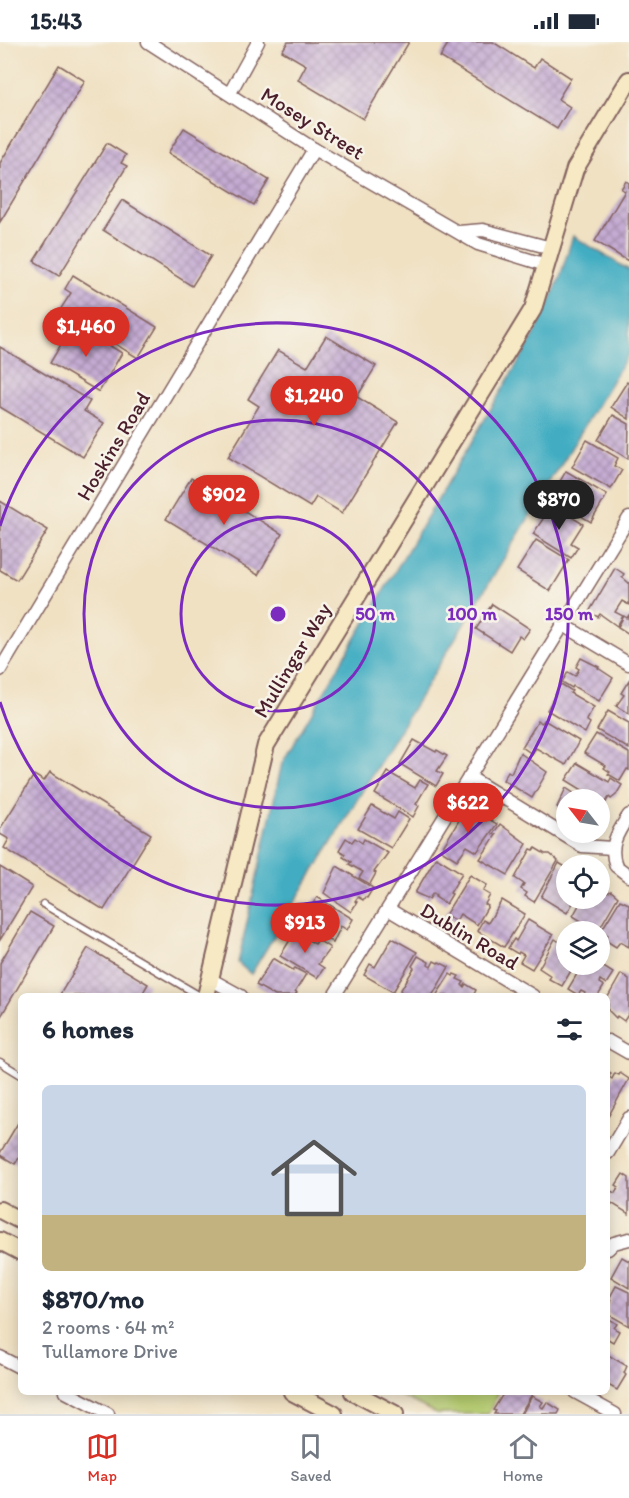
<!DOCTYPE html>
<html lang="en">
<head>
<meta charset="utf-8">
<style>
	:root { --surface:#fff; --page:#f6f6f7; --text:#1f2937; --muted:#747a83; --line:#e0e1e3; --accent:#d93025 }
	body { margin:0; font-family:Itim,sans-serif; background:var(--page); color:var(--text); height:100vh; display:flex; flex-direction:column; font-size:22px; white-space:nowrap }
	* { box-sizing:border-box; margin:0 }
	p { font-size:20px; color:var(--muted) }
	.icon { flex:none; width:33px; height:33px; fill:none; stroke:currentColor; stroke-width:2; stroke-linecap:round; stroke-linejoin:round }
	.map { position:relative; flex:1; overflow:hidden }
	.panel { position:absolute; left:18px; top:951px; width:592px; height:402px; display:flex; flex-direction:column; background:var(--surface); border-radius:9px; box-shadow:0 3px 15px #0003 }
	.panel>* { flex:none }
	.needle { width:39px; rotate:301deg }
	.controls { position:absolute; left:556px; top:747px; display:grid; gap:12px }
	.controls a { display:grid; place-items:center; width:54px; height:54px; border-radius:50%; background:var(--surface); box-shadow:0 3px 15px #0003; font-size:30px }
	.price { position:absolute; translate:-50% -51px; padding:0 14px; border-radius:21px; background:var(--accent); color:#fff; font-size:20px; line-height:39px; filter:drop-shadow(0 2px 3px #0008) }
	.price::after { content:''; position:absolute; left:50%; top:36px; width:18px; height:14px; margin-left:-9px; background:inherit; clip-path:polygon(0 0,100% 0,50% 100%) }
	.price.active { background:#222; color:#fff }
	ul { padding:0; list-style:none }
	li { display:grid; align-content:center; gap:12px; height:318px; padding:0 24px }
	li+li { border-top:2px solid var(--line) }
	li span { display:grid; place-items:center; height:186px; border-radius:9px; color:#555 }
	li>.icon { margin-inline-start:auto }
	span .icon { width:108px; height:108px; fill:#fffc; stroke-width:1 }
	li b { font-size:26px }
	h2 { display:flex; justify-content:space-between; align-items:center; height:72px; padding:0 24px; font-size:26px }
	.status { display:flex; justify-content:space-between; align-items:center; height:42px; padding:0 30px; background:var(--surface); direction:ltr }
	.status svg { height:16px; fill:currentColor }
	.menu { display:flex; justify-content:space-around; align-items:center; height:84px; border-top:2px solid var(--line); background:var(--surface); font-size:16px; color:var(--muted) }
	.menu a { display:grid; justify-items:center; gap:3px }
	.menu .active { color:var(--accent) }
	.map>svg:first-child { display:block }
	.green { fill:#b4ca6e; stroke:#7f744c; stroke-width:1.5 }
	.water { fill:#43adc2; stroke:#466676; stroke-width:1.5 }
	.building { fill:url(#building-cross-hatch) }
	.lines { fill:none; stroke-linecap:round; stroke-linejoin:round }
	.lane-casing { stroke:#846360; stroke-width:9 }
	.street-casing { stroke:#846360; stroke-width:15 }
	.secondary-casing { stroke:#846360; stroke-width:20 }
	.lane { stroke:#fff; stroke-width:6 }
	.street { stroke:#fff; stroke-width:12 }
	.secondary { stroke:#f6e9c3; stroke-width:16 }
	.ring { fill:none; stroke:#7b2cbf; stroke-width:3 }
	.labels { text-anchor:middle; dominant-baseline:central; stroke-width:5; stroke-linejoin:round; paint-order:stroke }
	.street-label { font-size:21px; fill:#4a1f2b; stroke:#f7f3e8 }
	.centre { fill:#7b2cbf; stroke:#f7f3e8; stroke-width:3 }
	.ring-label { font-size:18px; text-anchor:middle; font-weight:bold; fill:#7b2cbf; stroke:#f7f3e8; stroke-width:5; stroke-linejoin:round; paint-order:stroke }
</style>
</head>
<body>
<div class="status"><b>15:43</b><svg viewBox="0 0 49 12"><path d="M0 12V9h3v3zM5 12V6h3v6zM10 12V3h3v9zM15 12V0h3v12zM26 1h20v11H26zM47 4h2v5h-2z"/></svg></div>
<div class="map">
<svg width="629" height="1372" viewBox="0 0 629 1372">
	<defs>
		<pattern id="building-cross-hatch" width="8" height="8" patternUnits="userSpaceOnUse" patternTransform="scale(1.5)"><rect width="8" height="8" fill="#c5acd3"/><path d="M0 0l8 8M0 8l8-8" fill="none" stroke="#a28bab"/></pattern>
	</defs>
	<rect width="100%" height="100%" fill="#f7f3e8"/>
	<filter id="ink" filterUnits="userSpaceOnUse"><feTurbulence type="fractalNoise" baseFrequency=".0167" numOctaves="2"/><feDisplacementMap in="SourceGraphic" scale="12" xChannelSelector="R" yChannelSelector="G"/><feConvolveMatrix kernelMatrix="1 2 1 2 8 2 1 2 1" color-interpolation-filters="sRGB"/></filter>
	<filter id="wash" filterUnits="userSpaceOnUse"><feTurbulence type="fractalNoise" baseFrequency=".008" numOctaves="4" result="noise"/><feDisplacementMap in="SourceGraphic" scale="24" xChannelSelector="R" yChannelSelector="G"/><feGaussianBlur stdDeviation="1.35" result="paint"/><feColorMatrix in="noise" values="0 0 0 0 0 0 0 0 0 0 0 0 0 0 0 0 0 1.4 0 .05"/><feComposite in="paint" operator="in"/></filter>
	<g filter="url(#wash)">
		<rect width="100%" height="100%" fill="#f0e1c3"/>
		<path class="green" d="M394 1350H499L488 1372H437Z"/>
		<path class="water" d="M573 194 629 228V311L251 932 238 921 282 721 535 292 559 238Z"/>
		<g id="blocks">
			<g class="building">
				<path d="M288 0H409L363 77 298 38 306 23 282 9Z"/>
				<path d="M449 0H493L534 26 540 16 571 36 558 57 570 65 557 87 440 15Z"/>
				<path d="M59 23 85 39 0 180V121Z"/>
				<path d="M184 86 269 138 254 163 168 111Z"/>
				<path d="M107 101 126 113 121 121 127 124 59 234 34 219Z"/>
				<path d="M626 139 629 141 628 219 595 199 625 149 621 147Z"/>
				<path d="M122 158 211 214 192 244 103 188Z"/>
				<path d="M73 233 157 285 138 316 60 268 71 251 65 247Z"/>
				<path d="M73 282 122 311 99 350 50 321Z"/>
				<path d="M326 294 376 324 357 355 398 380 342 471 316 455 310 465 228 415 259 364 248 357 278 308 307 325Z"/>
				<path d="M0 305 90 359 84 369 104 381 83 415 0 365Z"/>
				<path d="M627 340 629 342V377L611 365Z"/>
				<path d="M613 373 629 382 628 417 598 398Z"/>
				<path d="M587 398 618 416 614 424 622 428 611 447 572 425Z"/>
				<path d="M566 429 607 453 591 480 556 459 565 445 559 441Z"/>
				<path d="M191 436 282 492 258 533 166 477Z"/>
				<path d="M0 459 48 488 17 538 0 528Z"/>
				<path d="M552 463 583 482 571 501 578 505 571 516 533 492Z"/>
				<path d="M536 498 569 518 550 549 517 528Z"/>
				<path d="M615 526 624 532 622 535 629 541V563L622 559 615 570 623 574 617 584 600 572 598 575 589 570Z"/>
				<path d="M492 562 530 587 523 597 519 594 510 609 476 587Z"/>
				<path d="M629 573V592L618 585 624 574 627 576Z"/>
				<path d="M581 616 599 625 598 626 613 636 599 659 573 644 572 646 562 640 568 630 575 634 579 627 576 625Z"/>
				<path d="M629 638V672L616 664 624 653 621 651Z"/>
				<path d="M561 642 572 649 570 651 594 665 586 678 590 681 585 691 547 668Z"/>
				<path d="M608 669 629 681V707L597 688Z"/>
				<path d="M544 678 579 699 566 723 536 706 532 712 522 705 538 679 542 681Z"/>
				<path d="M596 692 629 711V728L627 727 620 739 608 732 610 730 604 726 606 724 584 711Z"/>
				<path d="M414 698 436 710 437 708 447 714 437 729 443 732 436 744 400 722Z"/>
				<path d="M520 711 547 730 532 756 503 738 508 729 511 731Z"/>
				<path d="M577 721 609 740 611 736 622 743 616 753 611 757 609 755 605 762 566 738Z"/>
				<path d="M50 730 151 792 104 868 4 806 9 797 0 792V787L34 733 44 739Z"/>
				<path d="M388 730 415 746 420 738 428 742 416 762 419 764 413 775 375 752Z"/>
				<path d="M566 746 584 758H567V771L557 765Z"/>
				<path d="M372 764 394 777 398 770 409 777 391 806 358 787Z"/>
				<path d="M467 765 484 777 485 775 497 782 477 810 467 804 457 818 441 808Z"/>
				<path d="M500 782 527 802 508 833 480 817 496 793 493 792Z"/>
				<path d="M346 796 352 800 355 796 362 801 364 797 388 811 374 830 376 831 370 842 359 836 363 830 349 822 351 820 343 815 345 812 339 808Z"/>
				<path d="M535 806 545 812H550L558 819 534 860 525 854 527 851 521 847 524 842 515 836 531 807 534 808Z"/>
				<path d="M436 815 462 831 450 851 452 852 446 862 435 855 436 853 433 851 429 857 415 851Z"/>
				<path d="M559 821 567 826V856H576L567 871 541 855Z"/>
				<path d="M337 824 373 846 367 856 365 855 363 858 358 855 355 859 357 860 351 870 324 851Z"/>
				<path d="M0 825 32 845 0 898Z"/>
				<path d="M470 833 487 843 483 849 490 853 485 862 488 864 477 883 460 872 456 879 445 873Z"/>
				<path d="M600 849 607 851 611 849 618 855 598 889 573 874 583 856H600Z"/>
				<path d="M317 855 353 877 347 888 341 884 333 901 323 894 324 891 303 879Z"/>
				<path d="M502 858 525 872 504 905 477 889 483 878 488 881Z"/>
				<path d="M620 858 629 862V905L620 900 616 905 605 898 608 893 601 889Z"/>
				<path d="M30 870 54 884 0 976V921Z"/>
				<path d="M528 878 553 893 532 927 520 920 524 913 519 910 518 912 508 906 514 897 516 899Z"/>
				<path d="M295 890 315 902 318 898 330 906 318 922 324 926 317 936 280 914Z"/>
				<path d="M392 896 417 910 393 950 364 933 370 922 375 925Z"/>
				<path d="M564 896 567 898V922H575L562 944 549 937 551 934 539 926 555 897 561 901Z"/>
				<path d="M88 906 148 942 141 954H59Z"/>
				<path d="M418 914 429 920 428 923 431 925 434 919 438 921 439 920 449 925 432 954H416L412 951 411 954H404L399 951 414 926 412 924Z"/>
				<path d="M273 916 293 928 295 926 306 932 295 950 297 951 295 954H275L256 943Z"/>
				<path d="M583 922H599L613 931 606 942 600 938 599 941 604 944 598 954H584L585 951 581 949 578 953 568 947Z"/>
				<path d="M450 932 453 934 454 932 459 934 457 937 464 940 462 943 464 945 466 942 476 948 473 954H436Z"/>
				<path d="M621 932 629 937V971L624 979 617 974 616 976 608 968V955Z"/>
				<path d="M608 1029 611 1031 609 1035 612 1037 615 1031 619 1033 620 1031 629 1037 608 1075Z"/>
				<path d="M21 1076V1113L15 1122 0 1113V1111Z"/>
				<path d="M623 1132 629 1136V1172L608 1159 611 1149 615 1151 619 1145 616 1143Z"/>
				<path d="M622 1215 629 1219V1246L611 1235Z"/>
				<path d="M616 1244 629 1250V1284L608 1272V1261L609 1262 611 1258 609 1257Z"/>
				<path d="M608 1276 617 1282 614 1286 619 1289 613 1300 608 1297Z"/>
				<path d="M608 1313 627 1324 624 1331 626 1333 617 1348 608 1343Z"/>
				<path d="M498 1350H530L532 1352 520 1372H494L496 1369 493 1368 503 1352Z"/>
				<path d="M532 1354 543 1360 540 1364 543 1366 547 1360 560 1368 558 1372H522Z"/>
			</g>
		</g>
	</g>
	<g filter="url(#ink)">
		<use href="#blocks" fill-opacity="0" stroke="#846360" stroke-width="1.5"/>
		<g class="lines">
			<defs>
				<g id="lane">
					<path d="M43 862 200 954"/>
					<path d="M0 1020 21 1033"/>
				</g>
				<g id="street">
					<path d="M148 0 314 107 478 202 546 223"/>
					<path d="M230 51 258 0"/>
					<path d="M459 190 483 188 551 206"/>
					<path d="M562 582 629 622"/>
					<path d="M0 628 314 107"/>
					<path d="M469 735 582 804 612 806"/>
					<path d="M629 773C618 790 608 804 616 824L629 834"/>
					<path d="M388 867 533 954"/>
					<path d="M210 937 241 954"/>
					<path d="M334 954 629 476"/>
					<path d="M608 999 629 1011"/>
					<path d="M608 1111 629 1076"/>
					<path d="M608 1207 614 1201 629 1197"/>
					<path d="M0 1315 21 1326"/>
					<path d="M66 1350 108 1372"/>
					<path d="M575 1350 615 1372"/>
				</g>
				<g id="secondary">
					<path d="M206 954 266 703 533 267 575 127 629 38"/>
					<path d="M0 1168 21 1179"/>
					<path d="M0 1199 21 1210"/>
					<path d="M292 1350 334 1372"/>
					<path d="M353 1350 395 1372"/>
				</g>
			</defs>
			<use href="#lane" class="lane-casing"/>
			<use href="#street" class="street-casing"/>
			<use href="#secondary" class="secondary-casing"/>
			<use href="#lane" class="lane"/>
			<use href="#street" class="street"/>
			<use href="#secondary" class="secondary"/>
		</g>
	</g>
	<g class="ring">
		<circle cx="278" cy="572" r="97"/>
		<circle cx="278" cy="572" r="194"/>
		<path d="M0 484A291 291 0 1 1 0 660"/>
	</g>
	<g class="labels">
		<g class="street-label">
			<text transform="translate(313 81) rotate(32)">Mosey Street</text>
			<text transform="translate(113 404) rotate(-59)">Hoskins Road</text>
			<text transform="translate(292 618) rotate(-59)">Mullingar Way</text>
			<text transform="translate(470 894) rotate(31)">Dublin Road</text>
		</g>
	</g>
	<circle cx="278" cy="572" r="9" class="centre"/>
	<g class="ring-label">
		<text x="375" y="578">50 m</text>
		<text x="472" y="578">100 m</text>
		<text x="569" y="578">150 m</text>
	</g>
</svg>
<div class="controls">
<a><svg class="needle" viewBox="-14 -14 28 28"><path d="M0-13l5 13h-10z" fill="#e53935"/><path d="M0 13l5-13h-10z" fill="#747a83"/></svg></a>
<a><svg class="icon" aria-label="locate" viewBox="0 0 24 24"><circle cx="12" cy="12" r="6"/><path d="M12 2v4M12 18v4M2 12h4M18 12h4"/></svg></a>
<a><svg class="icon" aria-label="layers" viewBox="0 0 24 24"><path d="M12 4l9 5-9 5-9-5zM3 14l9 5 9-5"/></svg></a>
</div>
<b class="price" style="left:86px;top:316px">$1,460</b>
<b class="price" style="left:314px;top:385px">$1,240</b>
<b class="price" style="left:224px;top:484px">$902</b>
<b class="price active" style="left:559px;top:489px">$870</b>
<b class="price" style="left:468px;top:792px">$622</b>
<b class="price" style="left:305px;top:912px">$913</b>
<section class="panel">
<h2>6 homes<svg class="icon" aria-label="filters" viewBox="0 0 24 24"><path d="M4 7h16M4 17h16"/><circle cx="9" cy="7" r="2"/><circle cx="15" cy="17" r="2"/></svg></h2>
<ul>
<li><span style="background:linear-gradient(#c9d6e8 70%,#c2b280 0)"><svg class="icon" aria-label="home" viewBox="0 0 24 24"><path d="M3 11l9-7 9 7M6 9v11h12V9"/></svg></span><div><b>$870/mo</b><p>2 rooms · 64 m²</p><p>Tullamore Drive</p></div></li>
</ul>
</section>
</div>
<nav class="menu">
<a class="active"><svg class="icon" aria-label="map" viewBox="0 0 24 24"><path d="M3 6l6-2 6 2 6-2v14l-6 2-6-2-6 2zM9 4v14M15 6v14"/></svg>Map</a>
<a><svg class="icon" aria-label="saved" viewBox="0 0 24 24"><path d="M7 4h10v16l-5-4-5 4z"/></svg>Saved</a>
<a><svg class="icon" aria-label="home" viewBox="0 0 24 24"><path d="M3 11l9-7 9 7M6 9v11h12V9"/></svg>Home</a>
</nav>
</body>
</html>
